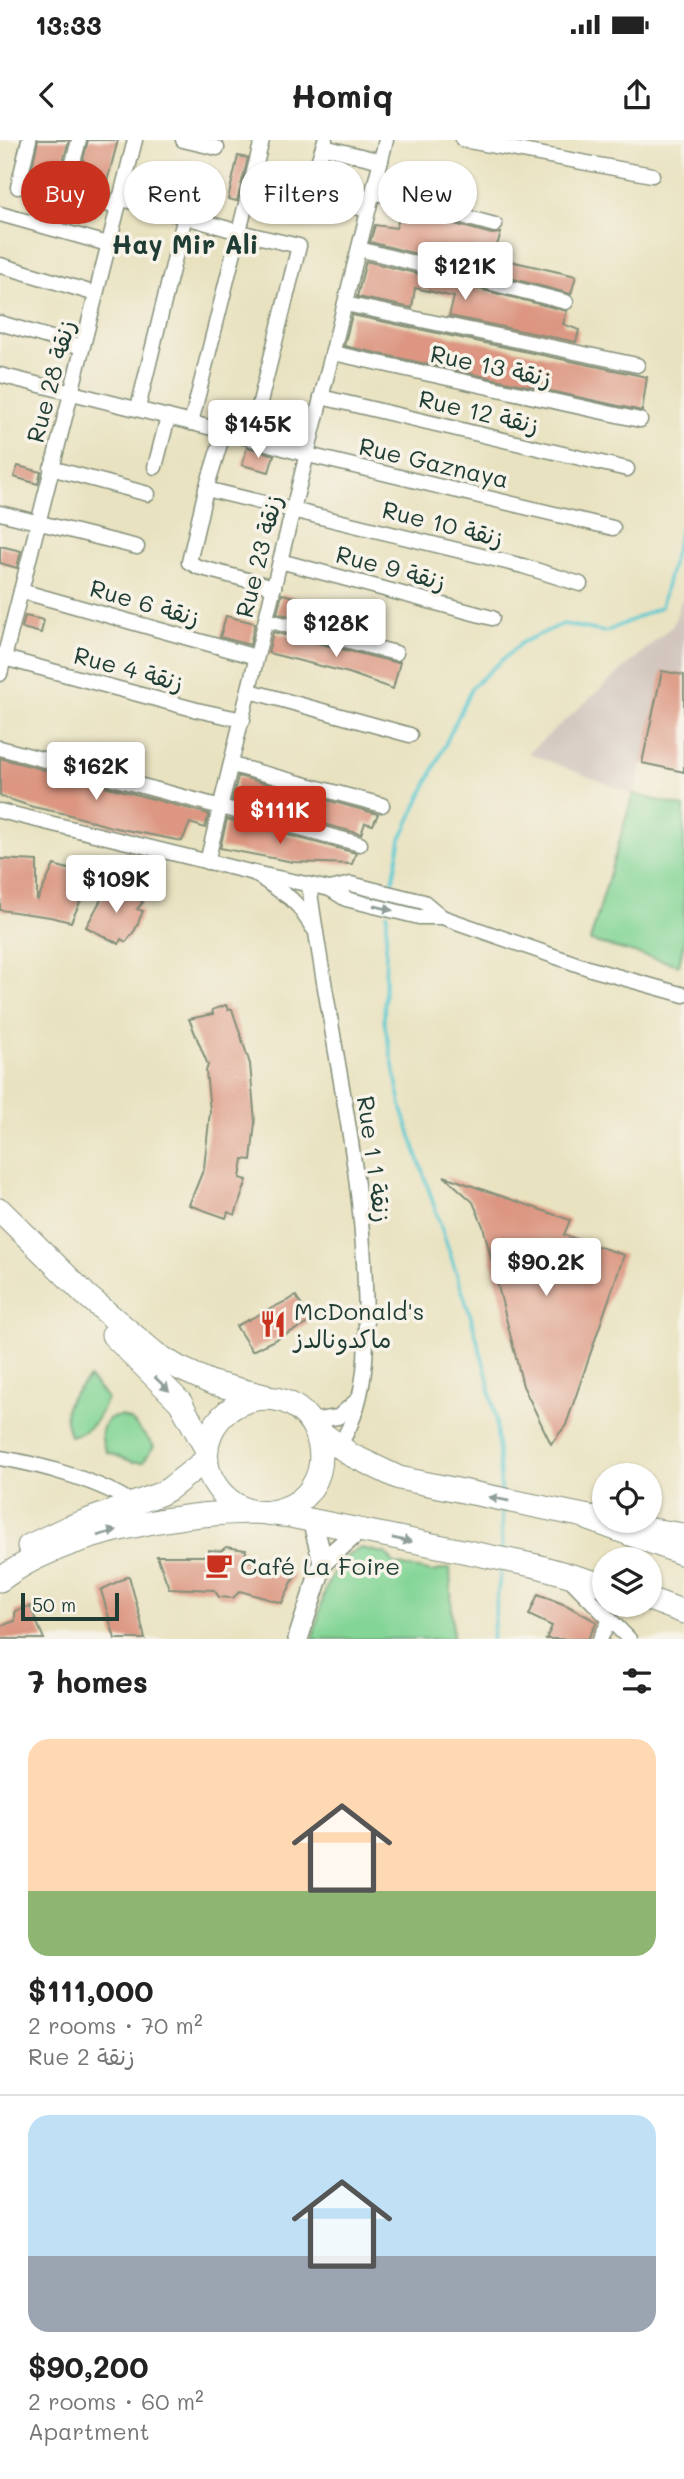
<!DOCTYPE html>
<html lang="en">
<head>
<meta charset="utf-8">
<style>
	:root { --surface:#fff; --page:#f2f2f2; --text:#222; --muted:#767676; --line:#e0e0e0; --accent:#c8321e }
	body { margin:0; font-family:Mali,"Playpen Sans Arabic",sans-serif; background:var(--page); color:var(--text); height:100vh; display:flex; flex-direction:column; font-size:26px; white-space:nowrap }
	* { box-sizing:border-box; margin:0 }
	p { font-size:23px; color:var(--muted) }
	.icon { flex:none; width:38px; height:38px; fill:none; stroke:currentColor; stroke-width:2; stroke-linecap:round; stroke-linejoin:round }
	.map { position:relative; height:1499px; overflow:hidden }
	.drawer { display:flex; flex-direction:column; background:var(--surface); flex:1 }
	.drawer>* { flex:none }
	.top-card { position:absolute; left:21px; top:21px; width:642px; height:63px; display:flex; gap:14px }
	.tools { position:absolute; left:592px; top:1323px; display:grid; gap:14px }
	.tools a { display:grid; place-items:center; width:70px; height:70px; border-radius:50%; background:var(--surface); box-shadow:0 2px 5px #0004; font-size:35px }
	.scale { position:absolute; left:21px; bottom:18px; width:98px; box-sizing:border-box; padding-left:7px; border:4px solid #1f3d34; border-top:0; font-size:19px; line-height:24px; white-space:nowrap; color:#1f3d34; -webkit-text-stroke:5px #f7f3e8; paint-order:stroke }
	.price { position:absolute; translate:-50% -60px; padding:0 16px; border-radius:7px; background:#fff; color:#222; font-size:23px; line-height:46px; filter:drop-shadow(0 2px 4px #0008) }
	.price::after { content:''; position:absolute; left:50%; top:42px; width:21px; height:16px; margin-left:-10px; background:inherit; clip-path:polygon(0 0,100% 0,50% 100%) }
	.price.current { background:var(--accent); color:#fff }
	ul { padding:0; list-style:none }
	li { display:grid; align-content:center; gap:14px; height:371px; padding:0 28px }
	li+li { border-top:2px solid var(--line) }
	li span { display:grid; place-items:center; height:217px; border-radius:21px; color:#555 }
	li>.icon { margin-inline-start:auto }
	span .icon { width:126px; height:126px; fill:#fffc; stroke-width:1 }
	li b { font-size:30px }
	h2 { display:flex; justify-content:space-between; align-items:center; height:84px; padding:0 28px; font-size:30px }
	.chip { padding:0 24px; border-radius:32px; background:var(--surface); box-shadow:0 2px 5px #0004; font-size:24px; line-height:63px }
	.chip.current { background:var(--accent); color:#fff }
	.status { display:flex; justify-content:space-between; align-items:center; height:49px; padding:0 35px; background:var(--surface); direction:ltr }
	.status svg { height:19px; fill:currentColor }
	header { display:flex; justify-content:space-between; align-items:center; height:91px; padding:0 28px; background:var(--surface); font-size:32px; font-weight:800 }
	.map>svg:first-child { display:block }
	.industrial { fill:#cec1ba }
	.green { fill:#83d596; stroke:#518965; stroke-width:2 }
	.lines { fill:none; stroke-linecap:round; stroke-linejoin:round }
	.stream { stroke:#5cc9d1; stroke-width:3.5 }
	.building { fill:#dc9681 }
	.street-casing { stroke:#84907a; stroke-width:17 }
	.secondary-casing { stroke:#84907a; stroke-width:22 }
	.primary-casing { stroke:#84907a; stroke-width:25 }
	.street { stroke:#fff; stroke-width:14 }
	.secondary { stroke:#fff; stroke-width:19 }
	.primary { stroke:#fff; stroke-width:23 }
	.oneway { fill:#8f9e9a }
	.labels { text-anchor:middle; dominant-baseline:central; stroke-width:7; stroke-linejoin:round; paint-order:stroke }
	.street-label { font-size:24px; fill:#1f3d34; stroke:#f7f3e8 }
	.poi-label { font-size:24px; fill:#1f3d34; stroke:#f7f3e8; text-anchor:start }
	.neighbourhood-label { font-size:26px; font-weight:bold; fill:#1f3d34; stroke:#f7f3e8 }
</style>
</head>
<body>
<div class="status"><b>13:33</b><svg viewBox="0 0 49 12"><path d="M0 12V9h3v3zM5 12V6h3v6zM10 12V3h3v9zM15 12V0h3v12zM26 1h20v11H26zM47 4h2v5h-2z"/></svg></div>
<header><svg class="icon" aria-label="back" viewBox="0 0 24 24"><path d="M15 5l-7 7 7 7"/></svg>Homiq<svg class="icon" aria-label="share" viewBox="0 0 24 24"><path d="M12 15V3M7 8l5-5 5 5M5 13v7h14v-7"/></svg></header>
<div class="map">
<svg width="684" height="1499" viewBox="0 0 684 1499">
	<rect width="100%" height="100%" fill="#f7f3e8"/>
	<filter id="ink" filterUnits="userSpaceOnUse"><feTurbulence type="fractalNoise" baseFrequency=".0143" numOctaves="2"/><feDisplacementMap in="SourceGraphic" scale="14" xChannelSelector="R" yChannelSelector="G"/><feConvolveMatrix kernelMatrix="1 2 1 2 8 2 1 2 1" color-interpolation-filters="sRGB"/></filter>
	<filter id="wash" filterUnits="userSpaceOnUse"><feTurbulence type="fractalNoise" baseFrequency=".00686" numOctaves="4" result="noise"/><feDisplacementMap in="SourceGraphic" scale="28" xChannelSelector="R" yChannelSelector="G"/><feGaussianBlur stdDeviation="1.57" result="paint"/><feColorMatrix in="noise" values="0 0 0 0 0 0 0 0 0 0 0 0 0 0 0 0 0 1.4 0 .05"/><feComposite in="paint" operator="in"/></filter>
	<g filter="url(#wash)">
		<rect width="100%" height="100%" fill="#e9e2c0"/>
		<path class="industrial" d="M684 453V632L643 623 633 654 528 613 673 485Z"/>
		<g class="green">
			<path d="M633 654 684 667V801L679 825 590 801Z"/>
			<path d="M89 1238 107 1258C99 1279 92 1291 70 1296 59 1263 68 1261 89 1238Z"/>
			<path d="M121 1276 132 1281 154 1306 143 1322H133L106 1312C100 1298 99 1288 110 1278Z"/>
			<path d="M361 1408 387 1414 394 1424 433 1432 450 1428 453 1499H313C321 1468 326 1420 361 1408Z"/>
		</g>
		<g class="lines">
			<g class="stream">
				<path d="M391 751 401 699 472 547 521 503 563 484 605 492 661 467 684 377"/>
				<path d="M387 773 384 881 402 969 471 1177 487 1235 496 1280 501 1351"/>
				<path d="M502 1369V1410"/>
				<path d="M492 1499 501 1428"/>
			</g>
		</g>
		<g id="blocks">
			<g class="building">
				<path d="M38 0H69L56 48 29 41Z"/>
				<path d="M88 0H118L104 53 77 45Z"/>
				<path d="M238 16 248 18 237 61 228 59Z"/>
				<path d="M402 70 492 94 501 93 493 117 576 136 571 154 370 102 375 85 396 88Z"/>
				<path d="M366 121 567 171 563 184 579 190 576 202 449 176 454 157 415 148 412 168 357 157Z"/>
				<path d="M352 175 647 237 642 271 344 206Z"/>
				<path d="M247 307 274 315 269 332 242 325Z"/>
				<path d="M18 326 41 332 38 344 14 337Z"/>
				<path d="M0 406 21 411 17 428 0 423Z"/>
				<path d="M282 454 303 459 298 478 277 473Z"/>
				<path d="M25 476 44 480 41 493 22 488Z"/>
				<path d="M226 476 255 483 250 505 220 497Z"/>
				<path d="M273 492 394 522H400L393 549 349 533 268 513Z"/>
				<path d="M662 531 684 535V632L642 623Z"/>
				<path d="M0 618 209 674 205 688 190 683 182 701 111 687 67 674 33 667 0 656Z"/>
				<path d="M238 636 378 674 373 685 365 683 361 694 232 660Z"/>
				<path d="M227 679 356 713 352 724 293 722 220 708Z"/>
				<path d="M0 719 37 721V761L54 725 92 736 71 782 50 777 0 770Z"/>
				<path d="M110 743 143 762 137 769 143 771 135 790 126 802 121 799 119 804 86 787Z"/>
				<path d="M226 865 228 870 232 869 250 924 255 982 251 1020 243 1019 240 1038 247 1040 235 1075 228 1072 226 1078 189 1065 204 1028 210 971 206 931 208 925 189 879 213 874 212 870Z"/>
				<path d="M444 1036 570 1080 564 1095 624 1115 566 1285 551 1304 523 1246 483 1086 473 1062Z"/>
				<path d="M296 1156 311 1182 252 1211 236 1186Z"/>
				<path d="M226 1407 246 1410 245 1419 295 1436 282 1463 240 1451 233 1458 219 1457 214 1450 169 1448 157 1416H209V1410L221 1411Z"/>
				<path d="M129 1436 138 1469 145 1499H115L101 1450Z"/>
				<path d="M538 1454 568 1466 597 1482 588 1499H546L552 1486 529 1475Z"/>
				<path d="M30 1466 44 1499H0V1486L15 1481V1471Z"/>
			</g>
		</g>
	</g>
	<g filter="url(#ink)">
		<use href="#blocks" fill-opacity="0" stroke="#84907a" stroke-width="2"/>
		<g class="lines">
			<defs>
				<g id="street">
					<path d="M79 0 65 52 117 67"/>
					<path d="M183 0 217 8"/>
					<path d="M463 0 652 35"/>
					<path d="M324 7 381 21"/>
					<path d="M255 30 310 43 312 41 325 0"/>
					<path d="M18 47 29 0"/>
					<path d="M373 52 495 85"/>
					<path d="M119 58 239 92 299 106 251 298"/>
					<path d="M333 62 368 70"/>
					<path d="M0 74 108 104"/>
					<path d="M359 109 566 162"/>
					<path d="M0 125 96 154"/>
					<path d="M345 164 637 225"/>
					<path d="M0 183 82 207"/>
					<path d="M333 213 640 280"/>
					<path d="M0 235 224 291 308 315 613 388"/>
					<path d="M321 257 627 329"/>
					<path d="M138 268 185 76"/>
					<path d="M191 283 262 0"/>
					<path d="M224 291 206 349 189 422 198 427 274 447"/>
					<path d="M155 327 168 277"/>
					<path d="M51 328 148 354"/>
					<path d="M206 349 523 426 580 444"/>
					<path d="M0 373 137 407"/>
					<path d="M280 421 492 478"/>
					<path d="M21 451 256 517"/>
					<path d="M266 480 396 513"/>
					<path d="M4 518 197 570 243 580"/>
					<path d="M0 534 135 0"/>
					<path d="M250 551 410 595"/>
					<path d="M0 608 360 704"/>
					<path d="M232 625 382 665"/>
					<path d="M0 671 254 733 290 758 299 767 313 788"/>
					<path d="M207 722 280 421 386 0"/>
					<path d="M254 733 330 749 346 759 419 777H442L591 829 684 855"/>
					<path d="M309 745C317 805 328 864 338 924 351 998 363 1070 365 1146 367 1201 370 1263 336 1310"/>
					<path d="M330 749 351 744 424 762 442 777"/>
					<path d="M310 1281 338 1277 356 1261"/>
					<path d="M0 1318C39 1324 103 1342 134 1364"/>
					<path d="M569 1438 629 1499"/>
					<path d="M600 1499 610 1480"/>
				</g>
				<g id="secondary">
					<path d="M323 1422 359 1390"/>
					<path d="M298 1499 323 1422 312 1380"/>
				</g>
				<g id="primary">
					<path d="M0 1070 86 1155 156 1214 179 1228 212 1243 264 1256"/>
					<path d="M113 1195 180 1262 207 1310"/>
					<path d="M315 1288 351 1315 399 1338 604 1380"/>
					<path d="M253 1372C219 1362 196 1328 211 1293 218 1277 233 1264 251 1260 328 1243 351 1360 270 1372"/>
					<path d="M589 1379 684 1414"/>
					<path d="M646 1389 684 1395"/>
					<path d="M29 1406 67 1388 160 1354 169 1349 207 1319"/>
					<path d="M0 1440C61 1393 177 1373 253 1372 265 1372 278 1375 290 1376L537 1426 604 1445"/>
					<path d="M649 1459 684 1472"/>
				</g>
			</defs>
			<use href="#street" class="street-casing"/>
			<use href="#secondary" class="secondary-casing"/>
			<use href="#primary" class="primary-casing"/>
			<use href="#street" class="street"/>
			<use href="#secondary" class="secondary"/>
			<use href="#primary" class="primary"/>
		</g>
		<defs><path id="oneway-solid" d="M-6-.8H1V-3.2L6.5 0L1 3.2V.8H-6Z" transform="scale(1.75)"/></defs>
		<g class="oneway">
			<use href="#oneway-solid" transform="translate(383 768) rotate(14)"/>
			<use href="#oneway-solid" transform="translate(162 1244) rotate(44)"/>
			<use href="#oneway-solid" transform="translate(499 1359) rotate(-169)"/>
			<use href="#oneway-solid" transform="translate(107 1393) rotate(-16)"/>
			<use href="#oneway-solid" transform="translate(402 1400) rotate(12)"/>
		</g>
	</g>
	<defs>
		<symbol id="restaurant-bare" viewBox="-9 -9 18 18"><path d="M-5-6h1v4h1v-4h1v4h1v-4h1v5L-1.5 .5V6h-2V.5L-5-1ZM5-6V6H3V1.5H1.5Q1.5-4 5-6Z" fill="#c8321e" stroke="#f7f3e8" stroke-width="2.5" paint-order="stroke"/></symbol>
		<symbol id="cafe-bare" viewBox="-9 -9 18 18"><path d="M-5.5-4.5H6V0H3Q3 3.5 0 3.5H-2.5Q-5.5 3.5-5.5 0ZM3-3.2v2h1.7v-2ZM-6 4.5H4V6H-6Z" fill="#c8321e" stroke="#f7f3e8" stroke-width="2.5" paint-order="stroke"/></symbol>
	</defs>
	<g fill-rule="evenodd">
		<use href="#restaurant-bare" x="254" y="1165" width="38" height="38"/>
		<use href="#cafe-bare" x="200" y="1406" width="38" height="38"/>
	</g>
	<g class="labels">
		<g class="street-label">
			<text transform="translate(491 225) rotate(12)">Rue 13 زنقة</text>
			<text transform="translate(50 241) rotate(-75)">Rue 28 زنقة</text>
			<text transform="translate(479 271) rotate(13)">Rue 12 زنقة</text>
			<text transform="translate(434 322) rotate(13)">Rue Gaznaya</text>
			<text transform="translate(443 383) rotate(14)">Rue 10 زنقة</text>
			<text transform="translate(258 416) rotate(-76)">Rue 23 زنقة</text>
			<text transform="translate(391 427) rotate(15)">Rue 9 زنقة</text>
			<text transform="translate(145 462) rotate(16)">Rue 6 زنقة</text>
			<text transform="translate(129 528) rotate(15)">Rue 4 زنقة</text>
			<text transform="translate(375 1019) rotate(82)">Rue 1 زنقة 1</text>
		</g>
		<g class="poi-label">
			<text x="294" y="1170">McDonald's<tspan x="294" dy="28">ماكدونالدز</tspan></text>
			<text x="240" y="1425">Café La Foire</text>
		</g>
		<g class="neighbourhood-label">
			<text x="185" y="104">Hay Mir Ali</text>
		</g>
	</g>
</svg>
<div class="tools">
<a><svg class="icon" aria-label="locate" viewBox="0 0 24 24"><circle cx="12" cy="12" r="6"/><path d="M12 2v4M12 18v4M2 12h4M18 12h4"/></svg></a>
<a><svg class="icon" aria-label="layers" viewBox="0 0 24 24"><path d="M12 4l9 5-9 5-9-5zM3 14l9 5 9-5"/></svg></a>
</div>
<div class="scale">50 m</div>
<b class="price" style="left:465px;top:162px">$121K</b>
<b class="price" style="left:258px;top:320px">$145K</b>
<b class="price" style="left:336px;top:519px">$128K</b>
<b class="price" style="left:96px;top:662px">$162K</b>
<b class="price current" style="left:280px;top:706px">$111K</b>
<b class="price" style="left:116px;top:775px">$109K</b>
<b class="price" style="left:546px;top:1158px">$90.2K</b>
<div class="top-card">
<a class="chip current">Buy</a>
<a class="chip">Rent</a>
<a class="chip">Filters</a>
<a class="chip">New</a>
</div>
</div>
<section class="drawer">
<h2>7 homes<svg class="icon" aria-label="filters" viewBox="0 0 24 24"><path d="M4 7h16M4 17h16"/><circle cx="9" cy="7" r="2"/><circle cx="15" cy="17" r="2"/></svg></h2>
<ul>
<li><span style="background:linear-gradient(#ffd9b3 70%,#8fb573 0)"><svg class="icon" aria-label="home" viewBox="0 0 24 24"><path d="M3 11l9-7 9 7M6 9v11h12V9"/></svg></span><div><b>$111,000</b><p>2 rooms · 70 m²</p><p>Rue 2 زنقة</p></div></li>
<li><span style="background:linear-gradient(#bfe0f5 65%,#9aa5b1 0)"><svg class="icon" aria-label="home" viewBox="0 0 24 24"><path d="M3 11l9-7 9 7M6 9v11h12V9"/></svg></span><div><b>$90,200</b><p>2 rooms · 60 m²</p><p>Apartment</p></div></li>
</ul>
</section>
</body>
</html>
